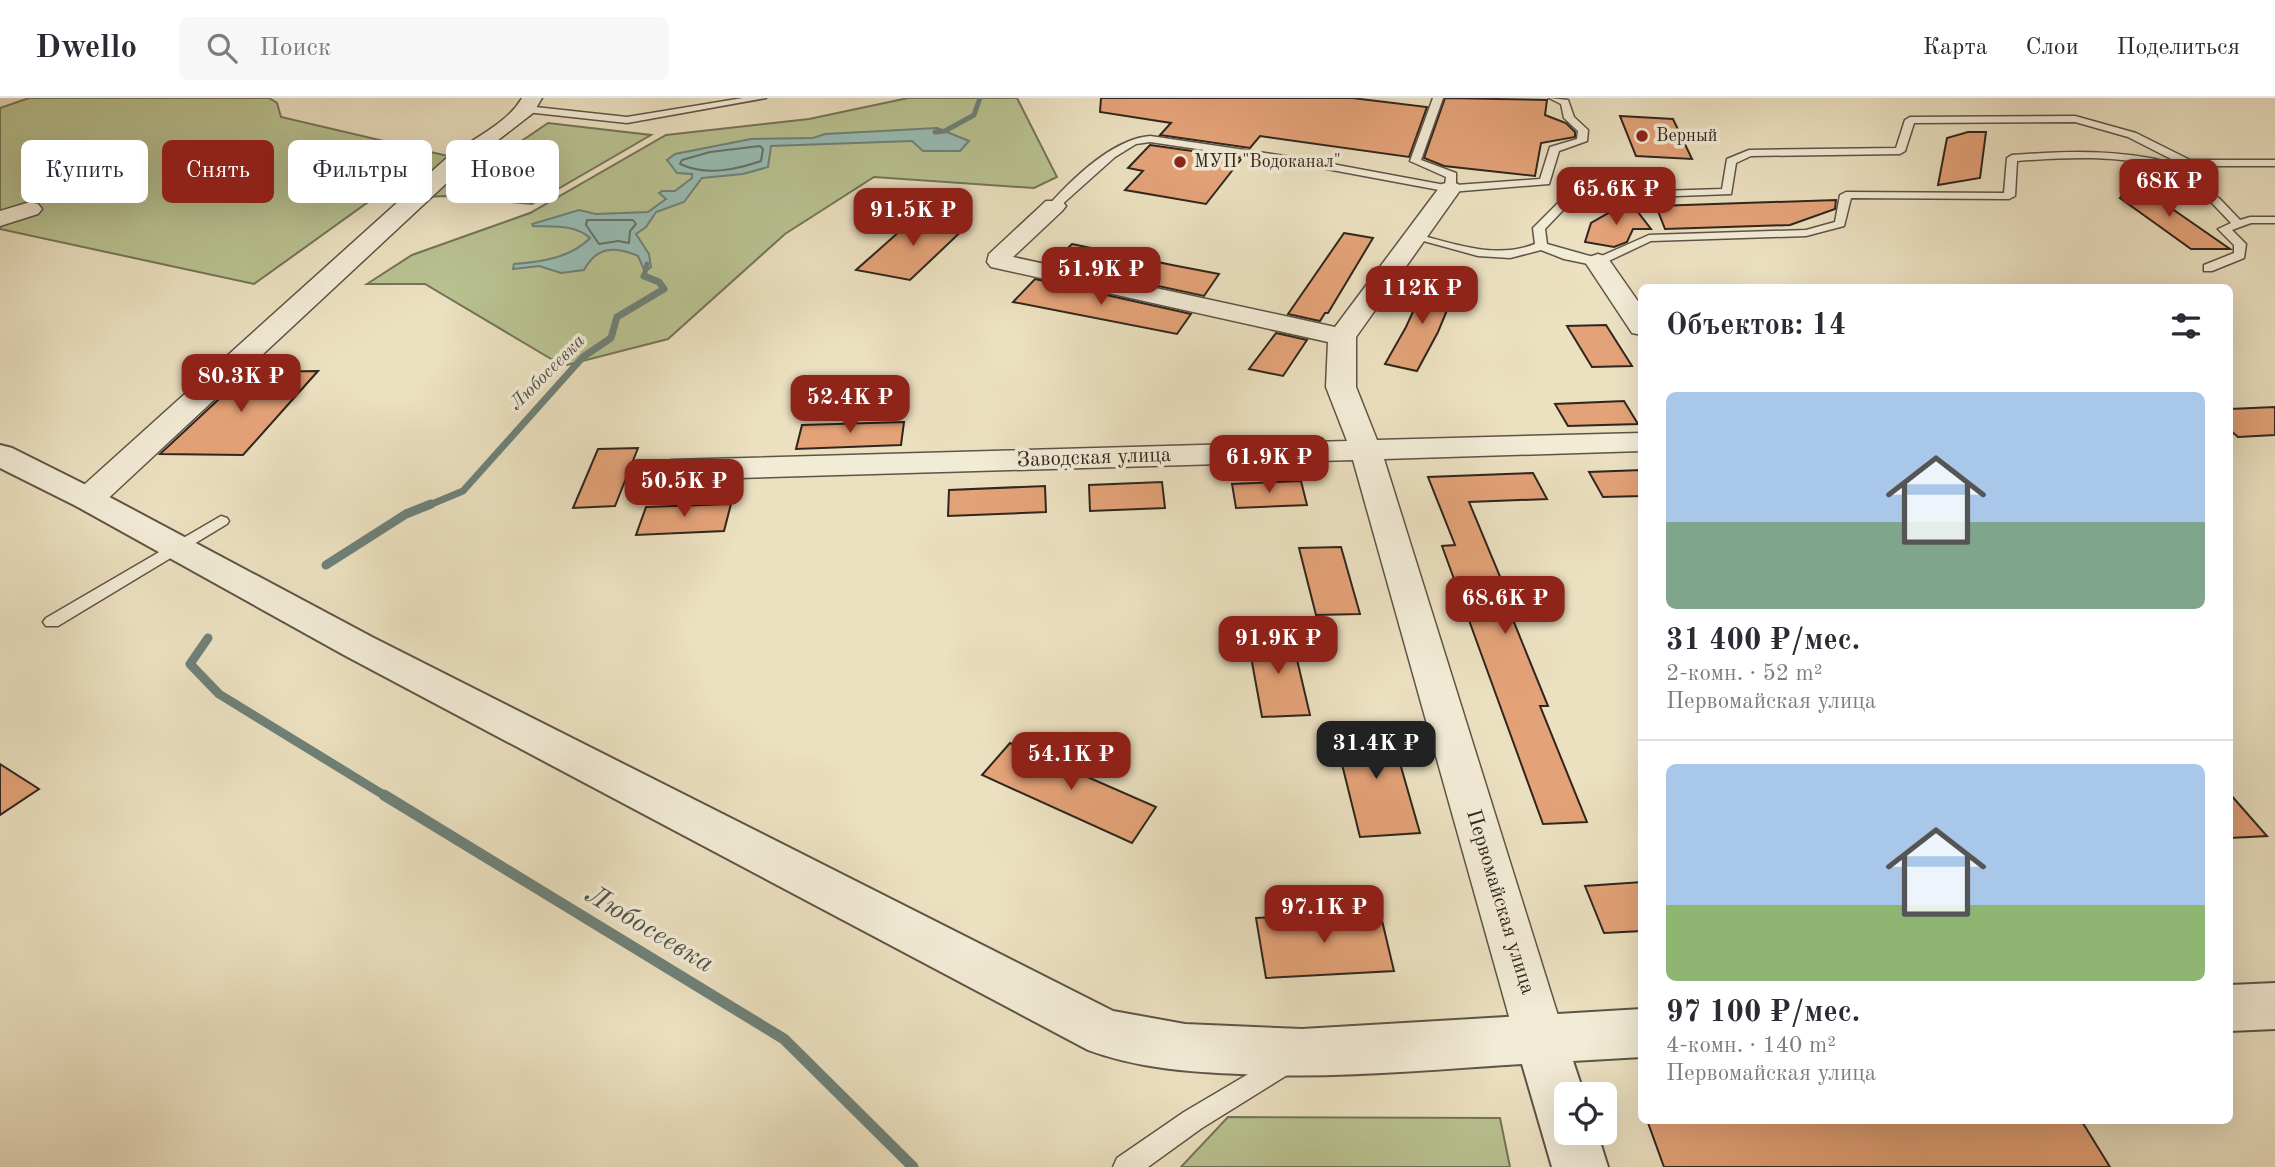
<!DOCTYPE html>
<html lang="ru">
<head>
<meta charset="utf-8">
<style>
	:root { --surface:#fff; --page:#f7f7f7; --text:#2b2b33; --muted:#7c7c81; --line:#e1e1e2; --accent:#8f2418 }
	body { margin:0; font-family:"Old Standard TT",serif; background:var(--page); color:var(--text); height:100vh; display:flex; flex-direction:column; font-size:26px; white-space:nowrap }
	* { box-sizing:border-box; margin:0 }
	p { font-size:23px; color:var(--muted) }
	.icon { flex:none; width:38px; height:38px; fill:none; stroke:currentColor; stroke-width:2; stroke-linecap:round; stroke-linejoin:round }
	.map { position:relative; flex:1; overflow:hidden }
	.panel { position:absolute; left:1638px; top:186px; width:595px; height:840px; display:flex; flex-direction:column; background:var(--surface); border-radius:10px; box-shadow:0 7px 28px #0002 }
	.panel>* { flex:none }
	.guide { position:absolute; left:21px; top:42px; width:665px; height:63px; display:flex; gap:14px }
	.fabs { position:absolute; left:1554px; top:984px; display:grid; gap:14px }
	.fabs a { display:grid; place-items:center; width:63px; height:63px; border-radius:10px; background:var(--surface); box-shadow:0 7px 28px #0002; font-size:35px }
	.price { position:absolute; translate:-50% -60px; padding:0 16px; border-radius:14px; background:var(--accent); color:#fff; font-size:23px; line-height:46px; filter:drop-shadow(0 2px 4px #0008) }
	.price::after { content:''; position:absolute; left:50%; top:42px; width:21px; height:16px; margin-left:-10px; background:inherit; clip-path:polygon(0 0,100% 0,50% 100%) }
	.price.selected { background:#222; color:#fff }
	ul { padding:0; list-style:none }
	li { display:grid; align-content:center; gap:14px; height:371px; padding:0 28px }
	li+li { border-top:2px solid var(--line) }
	li span { display:grid; place-items:center; height:217px; border-radius:10px; color:#555 }
	li>.icon { margin-inline-start:auto }
	span .icon { width:126px; height:126px; fill:#fffc; stroke-width:1 }
	li b { font-size:30px }
	h2 { display:flex; justify-content:space-between; align-items:center; height:84px; padding:0 28px; font-size:30px }
	.pill { padding:0 24px; border-radius:10px; background:var(--surface); box-shadow:0 7px 28px #0002; font-size:24px; line-height:63px }
	.pill.selected { background:var(--accent); color:#fff }
	header { display:flex; align-items:center; gap:42px; box-sizing:border-box; height:98px; padding:0 35px; background:var(--surface); border-bottom:2px solid var(--line) }
	header strong { font-size:33px }
	nav { display:flex; gap:38px; margin-inline-start:auto; font-size:24px }
	.search { width:490px; height:63px; background:var(--page); display:flex; align-items:center; gap:18px; box-sizing:border-box; padding:0 24px; border-radius:10px; color:var(--muted); font-size:26px }
	.map>svg:first-child { display:block }
	.green { fill:#b9c291; stroke:#747458; stroke-width:2 }
	.water { fill:#98bdb5; stroke:#6e8179; stroke-width:2 }
	.lines { fill:none; stroke-linecap:round; stroke-linejoin:round }
	.shore { stroke:#64726a; stroke-width:2 }
	.stream-far3 { stroke:#6e8179; stroke-width:5 }
	.stream-far2 { stroke:#6e8179; stroke-width:7 }
	.stream-far1 { stroke:#6e8179; stroke-width:9 }
	.stream { stroke:#6e8179; stroke-width:11 }
	.building { fill:#e4a278; stroke:#30261e; stroke-width:2 }
	.service-casing { stroke:#5f5446; stroke-width:3 }
	.minor-casing { stroke:#5f5446; stroke-width:3 }
	.tertiary-casing { stroke:#5f5446; stroke-width:4 }
	.service { fill:#f2ebd6; fill-rule:evenodd }
	.minor { fill:#f2ebd6; fill-rule:evenodd }
	.tertiary { fill:#f2ebd6; fill-rule:evenodd }
	.poi-dot { fill:#8f2418; stroke:#f2ebd6; stroke-width:2.5 }
	.labels { text-anchor:middle; dominant-baseline:central; stroke-width:7; stroke-linejoin:round; paint-order:stroke }
	.far-poi-label { font-size:18px; fill:#30261e; stroke:#f2ebd6; text-anchor:start }
	.far-water-label { font-size:19px; font-style:italic; fill:#4f534b; stroke:#f2ebd6 }
	.street-label { font-size:21px; fill:#30261e; stroke:#f2ebd6 }
	.near-water-label { font-size:28px; font-style:italic; fill:#4f534b; stroke:#f2ebd6 }
</style>
</head>
<body>
<header>
<strong>Dwello</strong>
<div class="search"><svg class="icon" aria-label="search" viewBox="0 0 24 24"><circle cx="10" cy="10" r="6"/><path d="M15 15l6 6"/></svg>Поиск</div>
<nav><a>Карта</a><a>Слои</a><a>Поделиться</a></nav>
</header>
<div class="map">
<svg width="2275" height="1069" viewBox="0 0 2275 1069">
	<rect width="100%" height="100%" fill="#ebe0c0"/>
	<filter id="stains"><feTurbulence type="fractalNoise" baseFrequency=".00286" numOctaves="4"/><feColorMatrix values="0 0 0 0 .2 0 0 0 0 .09 0 0 0 0 .02 0 0 0 .5 -.17"/></filter>
	<radialGradient id="worn" r=".72"><stop offset=".6" stop-color="#630" stop-opacity="0"/><stop offset="1" stop-color="#630" stop-opacity=".3"/></radialGradient>
	<g class="green">
		<path d="M29 0H269L277 5 281 19 486 67 548 25 651 37 532 106 444 98 371 102 254 186 0 131V10Z"/>
		<path d="M908 0H1017L1057 79 1034 90 874 79 785 136 668 241 563 268 425 186H367L412 157 530 115 666 37 809 21Z"/>
		<path d="M1228 1019 1500 1020 1510 1069H1181Z"/>
	</g>
	<path class="water" d="M937 30 969 43 960 53H923L912 43 771 48 768 69 743 76 702 80 684 104 656 114 646 129 636 136 649 156 651 169 645 174 638 158C615 148 597 148 584 172L561 175 539 168 513 171 514 166C540 164 571 160 590 140 575 126 552 129 533 128L532 126 579 112 596 116 648 114 666 101 659 95 662 93H675L692 80V76L677 75 667 62 675 56 751 41 813 40 825 36Z"/>
	<g class="lines">
		<g class="shore">
			<path d="M760 48 763 51 761 63C735 72 706 78 680 66L682 62 710 54Z"/>
			<path d="M587 122H633L636 126 630 133 629 145 618 143 599 146 586 127Z"/>
		</g>
		<g class="stream-far3">
			<path d="M935 34 945 33 974 17 980 0"/>
			<path d="M647 166 644 178 648 180"/>
		</g>
		<path class="stream-far2" d="M427 408 463 393 583 259 611 240 617 219 664 191 659 184 644 178"/>
		<g class="stream-far1">
			<path d="M326 467 406 416 431 406"/>
			<path d="M208 540 190 566 219 596 387 699"/>
		</g>
		<path class="stream" d="M384 697 784 941 913 1069"/>
	</g>
	<g class="building">
		<path d="M1101 0H1352L1427 9 1409 59 1260 38 1250 50 1160 37 1171 25 1100 14Z"/>
		<path d="M1445 0 1547 2 1545 17 1566 25 1575 34V39L1541 45 1535 78 1444 68 1424 60Z"/>
		<path d="M1620 18 1673 21 1692 61 1636 58Z"/>
		<path d="M1968 34H1986L1980 80 1938 87 1947 40Z"/>
		<path d="M1150 47 1242 60 1206 106 1125 92 1143 73 1128 70Z"/>
		<path d="M2132 83 2230 151H2191L2120 100Z"/>
		<path d="M1836 102 1835 111 1790 127 1665 131 1656 108Z"/>
		<path d="M1619 109H1634L1651 131H1633L1627 144 1614 149 1585 144 1591 125Z"/>
		<path d="M918 117 969 126 910 182 856 172Z"/>
		<path d="M1344 135 1373 140 1328 215H1325L1320 223 1288 216Z"/>
		<path d="M1072 146 1172 167 1219 176 1204 198 1052 165Z"/>
		<path d="M1035 181 1191 216 1177 236 1013 204Z"/>
		<path d="M1427 183 1457 188 1438 234 1417 273 1385 266 1406 229Z"/>
		<path d="M1606 227 1632 268 1592 269 1567 228Z"/>
		<path d="M1276 235 1307 242 1283 278 1249 271Z"/>
		<path d="M318 273 243 357 160 356 248 274Z"/>
		<path d="M1624 303 1638 326 1568 328 1555 306Z"/>
		<path d="M2275 309V337L2238 339 2230 332V311Z"/>
		<path d="M904 324 901 347 796 351 802 327Z"/>
		<path d="M638 350 615 408 573 410 598 351Z"/>
		<path d="M1642 372V398L1603 399 1589 374Z"/>
		<path d="M1533 375 1547 401 1469 404 1516 517H1511L1548 608H1540L1587 724 1543 726 1442 448 1455 447 1428 379Z"/>
		<path d="M1301 383 1307 407 1236 410 1232 386Z"/>
		<path d="M1162 384 1165 410 1090 413 1089 387Z"/>
		<path d="M1045 388 1046 414 948 418 949 392Z"/>
		<path d="M731 406 724 433 636 437 646 409Z"/>
		<path d="M1341 449 1360 516 1316 517 1299 450Z"/>
		<path d="M1291 536 1310 617 1262 619 1247 537Z"/>
		<path d="M1389 627 1420 735 1360 739 1333 630Z"/>
		<path d="M1010 645 1156 709 1132 745 982 677Z"/>
		<path d="M0 666 39 691 0 717Z"/>
		<path d="M2230 696 2267 738 2230 740Z"/>
		<path d="M1642 784V833L1604 835 1585 788Z"/>
		<path d="M1380 814 1394 873 1266 880 1256 820Z"/>
		<path d="M1647 1022H2081L2110 1069H1664Z"/>
	</g>
	<g class="lines">
		<defs>
			<g id="service">
				<path d="M743 0H766L627 25 526 14 521 11 526 8 627 19Z"/>
				<path d="M1433 0H1443L1421 62 1456 75V87L1540 81 1550 49 1577 41 1578 33 1564 20 1561 6 1549 0 1568 2 1574 19 1588 32 1587 43 1559 53 1549 86 1450 94 1305 67 1150 44 1136 46 1115 59 1058 110 1048 108C1072 81 1113 41 1150 38L1305 61 1445 87 1446 79 1410 63Z"/>
				<path d="M2075 18 2136 35 2190 62H2275V68H2181L2177 72 2220 101 2240 122 2250 119H2275V125H2251L2232 132 2246 146 2244 160 2212 173H2204V167L2234 155V147L2218 131 2231 125 2212 105 2167 75 2168 70C2118 57 2068 59 2017 63L2015 98 2009 101 1851 100 1844 128 1806 138 1651 143 1598 168 1564 161 1541 152 1510 160 1478 158 1409 139 1415 136C1454 145 1495 162 1535 146L1533 130 1559 104 1597 95 1722 91 1727 61 1749 52 1896 50 1905 22 1910 19ZM2075 24 2128 39 2175 63 2172 65C2119 51 2066 53 2012 57L2007 60 2004 95 1846 94 1840 97 1835 124 1806 132 1649 137 1597 160 1547 146 1545 131 1567 108 1597 101 1731 96 1736 65 1751 58 1900 56 1905 53 1914 25Z"/>
				<path d="M221 418 227 420 229 423 227 426 58 528H46L43 524 46 520Z"/>
				<path d="M1284 955 1292 958 1296 966 1292 974 1202 1030 1148 1069H1113L1117 1060 1184 1014Z"/>
			</g>
			<g id="minor">
				<path d="M522 0H542L533 15 466 67 100 408 88 411 76 408 72 401 76 394 450 57C473 41 508 25 522 0Z"/>
				<path d="M1450 84 1458 86 1461 91 1356 239V289L1377 342 1642 335V353L1384 361 1565 940 1557 956 1540 963 1523 956 1515 940 1353 362 672 382 661 379 656 372 661 365 672 362 1347 343 1326 289 1328 244 991 169 987 164 989 156 1046 103H1062L1066 108 1062 113 1013 159 1335 229 1442 86Z"/>
				<path d="M30 104 38 106 42 111 38 116 0 128V113Z"/>
				<path d="M1598 156 1607 159 1642 209V237L1632 235 1585 164 1589 159Z"/>
			</g>
			<g id="tertiary">
				<path d="M0 347 12 350 100 394 372 539 1113 913 1185 926 1302 931 1642 911V959L1573 963 1584 996H1566V1034H1597L1608 1069H1552L1522 966C1428 972 1334 981 1240 976 1189 974 1136 970 1088 952L344 557 76 408 0 370Z"/>
				<path d="M2275 885V931L2230 933V887Z"/>
			</g>
		</defs>
		<use href="#service" class="service-casing"/>
		<use href="#minor" class="minor-casing"/>
		<use href="#tertiary" class="tertiary-casing"/>
		<use href="#service" class="service"/>
		<use href="#minor" class="minor"/>
		<use href="#tertiary" class="tertiary"/>
	</g>
	<g class="poi-dot">
		<circle cx="1642" cy="38" r="7"/>
		<circle cx="1180" cy="64" r="7"/>
	</g>
	<g class="labels">
		<g class="far-poi-label">
			<text x="1656" y="38">Верный</text>
			<text x="1194" y="64">МУП "Водоканал"</text>
		</g>
		<g class="far-water-label">
			<text transform="translate(548 275) rotate(-45)">Любосеевка</text>
		</g>
		<g class="street-label">
			<text transform="translate(1094 360) rotate(-2)">Заводская улица</text>
			<text transform="translate(1500 804) rotate(73)">Первомайская улица</text>
		</g>
		<g class="near-water-label">
			<text transform="translate(649 832) rotate(31)">Любосеевка</text>
		</g>
	</g>
	<rect width="100%" height="100%" filter="url(#stains)"/>
	<rect width="100%" height="100%" fill="url(#worn)"/>
</svg>
<div class="fabs">
<a><svg class="icon" aria-label="locate" viewBox="0 0 24 24"><circle cx="12" cy="12" r="6"/><path d="M12 2v4M12 18v4M2 12h4M18 12h4"/></svg></a>
</div>
<b class="price" style="left:2169px;top:121px">68K ₽</b>
<b class="price" style="left:1616px;top:129px">65.6K ₽</b>
<b class="price" style="left:913px;top:150px">91.5K ₽</b>
<b class="price" style="left:1101px;top:209px">51.9K ₽</b>
<b class="price" style="left:1422px;top:228px">112K ₽</b>
<b class="price" style="left:241px;top:316px">80.3K ₽</b>
<b class="price" style="left:850px;top:337px">52.4K ₽</b>
<b class="price" style="left:1269px;top:397px">61.9K ₽</b>
<b class="price" style="left:684px;top:421px">50.5K ₽</b>
<b class="price" style="left:1505px;top:538px">68.6K ₽</b>
<b class="price" style="left:1278px;top:578px">91.9K ₽</b>
<b class="price selected" style="left:1376px;top:683px">31.4K ₽</b>
<b class="price" style="left:1071px;top:694px">54.1K ₽</b>
<b class="price" style="left:1324px;top:847px">97.1K ₽</b>
<div class="guide">
<a class="pill">Купить</a>
<a class="pill selected">Снять</a>
<a class="pill">Фильтры</a>
<a class="pill">Новое</a>
</div>
<section class="panel">
<h2>Объектов: 14<svg class="icon" aria-label="filters" viewBox="0 0 24 24"><path d="M4 7h16M4 17h16"/><circle cx="9" cy="7" r="2"/><circle cx="15" cy="17" r="2"/></svg></h2>
<ul>
<li><span style="background:linear-gradient(#a9c7e8 60%,#7fa58c 0)"><svg class="icon" aria-label="home" viewBox="0 0 24 24"><path d="M3 11l9-7 9 7M6 9v11h12V9"/></svg></span><div><b>31 400 ₽/мес.</b><p>2-комн. · 52 m²</p><p>Первомайская улица</p></div></li>
<li><span style="background:linear-gradient(#a9c7e8 65%,#8fb573 0)"><svg class="icon" aria-label="home" viewBox="0 0 24 24"><path d="M3 11l9-7 9 7M6 9v11h12V9"/></svg></span><div><b>97 100 ₽/мес.</b><p>4-комн. · 140 m²</p><p>Первомайская улица</p></div></li>
</ul>
</section>
</div>
</body>
</html>
